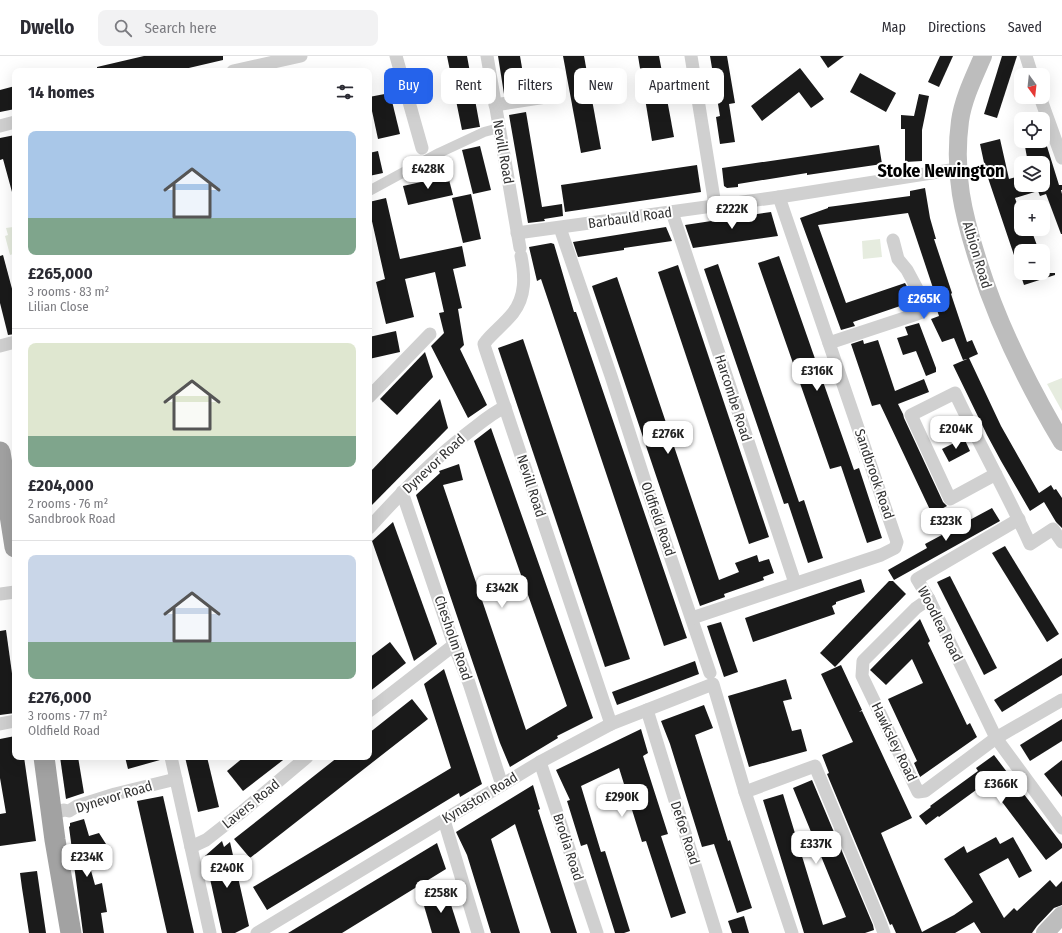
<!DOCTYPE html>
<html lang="en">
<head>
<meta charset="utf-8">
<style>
	:root { --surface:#fff; --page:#f2f2f3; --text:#2b2b33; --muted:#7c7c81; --line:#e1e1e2; --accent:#2563eb }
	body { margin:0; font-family:"Fira Sans Condensed",sans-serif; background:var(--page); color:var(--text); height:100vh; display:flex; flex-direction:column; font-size:15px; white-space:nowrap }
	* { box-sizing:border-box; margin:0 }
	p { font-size:13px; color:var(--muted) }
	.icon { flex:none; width:22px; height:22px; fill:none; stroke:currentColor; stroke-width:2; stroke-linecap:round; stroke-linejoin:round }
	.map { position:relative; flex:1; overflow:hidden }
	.drawer { position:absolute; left:12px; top:12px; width:360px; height:692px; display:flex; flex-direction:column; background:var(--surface); border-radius:8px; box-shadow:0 4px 16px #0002 }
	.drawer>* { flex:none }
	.hud { position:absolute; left:384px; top:12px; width:380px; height:36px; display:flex; gap:8px }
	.needle { width:26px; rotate:165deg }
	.tools { position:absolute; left:1014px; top:12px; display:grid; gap:8px }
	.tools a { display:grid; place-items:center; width:36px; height:36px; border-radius:8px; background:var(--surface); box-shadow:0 4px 16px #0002; font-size:20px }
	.price { position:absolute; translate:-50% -34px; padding:0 9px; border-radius:8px; background:#fff; color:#222; font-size:13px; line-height:26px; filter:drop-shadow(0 1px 2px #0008) }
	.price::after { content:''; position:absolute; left:50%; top:24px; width:12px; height:9px; margin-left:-6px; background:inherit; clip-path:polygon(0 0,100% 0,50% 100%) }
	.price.current { background:var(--accent); color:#fff }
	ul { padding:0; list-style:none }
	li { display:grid; align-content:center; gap:8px; height:212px; padding:0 16px }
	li+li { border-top:1px solid var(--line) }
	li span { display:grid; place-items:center; height:124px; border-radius:8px; color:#555 }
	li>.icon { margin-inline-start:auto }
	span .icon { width:72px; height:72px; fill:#fffc; stroke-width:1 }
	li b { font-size:17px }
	h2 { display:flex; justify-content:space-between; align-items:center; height:48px; padding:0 16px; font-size:17px }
	.tag { padding:0 14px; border-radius:8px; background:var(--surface); box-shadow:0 4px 16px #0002; font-size:14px; line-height:36px }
	.tag.current { background:var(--accent); color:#fff }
	header { display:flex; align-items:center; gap:24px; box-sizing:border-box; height:56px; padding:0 20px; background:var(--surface); border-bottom:1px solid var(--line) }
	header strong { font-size:19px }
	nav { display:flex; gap:22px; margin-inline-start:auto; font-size:14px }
	.search { width:280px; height:36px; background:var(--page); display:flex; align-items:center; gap:10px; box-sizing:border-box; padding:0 14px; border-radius:8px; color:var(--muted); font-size:15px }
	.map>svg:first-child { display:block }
	.green { fill:#e6ecdf }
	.building { fill:#1a1a1a }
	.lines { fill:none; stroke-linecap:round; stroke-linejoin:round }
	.pedestrian { stroke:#d0d0d0; stroke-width:10 }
	.minor { stroke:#d0d0d0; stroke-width:13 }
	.secondary { stroke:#bdbdbd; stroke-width:18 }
	.trunk { stroke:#a2a2a2; stroke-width:21 }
	.labels { text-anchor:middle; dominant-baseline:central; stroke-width:4; stroke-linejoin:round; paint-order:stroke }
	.street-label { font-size:14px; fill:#333; stroke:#fff }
	.district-label { font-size:18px; font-weight:bold; fill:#000; stroke:#fff }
</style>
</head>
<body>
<header>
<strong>Dwello</strong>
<div class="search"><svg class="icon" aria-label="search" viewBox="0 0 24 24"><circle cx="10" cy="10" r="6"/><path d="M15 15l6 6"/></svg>Search here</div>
<nav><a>Map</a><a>Directions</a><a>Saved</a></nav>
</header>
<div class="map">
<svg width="1062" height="877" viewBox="0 0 1062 877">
	<rect width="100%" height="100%" fill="#fff"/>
	<g class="green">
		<path d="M13 171 15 177 14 203 13 198 10 199 5 180 8 179 6 172Z"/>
		<path d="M880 183 882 201 863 203 862 185Z"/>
		<path d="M1062 322V355L1047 328Z"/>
	</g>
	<g class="building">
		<path d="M144 0H223V4L176 15H97V11Z"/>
		<path d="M447 0H467L480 71H479L462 74Z"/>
		<path d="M498 0H520L526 35 504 38Z"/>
		<path d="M563 0H584L601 93 581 97Z"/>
		<path d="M638 0H659L674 81 652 85Z"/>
		<path d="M710 0H727L735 47 729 48 735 86 720 88 716 61 720 60Z"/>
		<path d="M820 0H844L828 12Z"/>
		<path d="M940 0H953L939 31 928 26Z"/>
		<path d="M1002 0H1017L997 62 984 58Z"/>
		<path d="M800 12 824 43 811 52 799 36 762 65 751 50Z"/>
		<path d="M860 17 896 37 886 56 850 36Z"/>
		<path d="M15 30V53L0 56V34Z"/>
		<path d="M390 37 400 78 378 83 369 41Z"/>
		<path d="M919 38 929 40 922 74V105L905 106V73H901V59L914 60Z"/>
		<path d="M526 56 542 151 562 148 563 160 544 163 545 165 528 167 509 59Z"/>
		<path d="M15 79V136H12L3 103 0 104V82Z"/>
		<path d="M1000 83 1009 123 1016 121 1019 129H1043V107H1028L1024 85 1045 84 1059 129H1062V134H1061L1062 138V178H1061L1046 138 1040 140 1038 135 1015 142 1021 159V173H1031L1039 195H1021V214H1019L986 116 980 88Z"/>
		<path d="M879 89 882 108 807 119V117L738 128V131L727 132 724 130 722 112Z"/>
		<path d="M480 90 491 134 473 138 462 94Z"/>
		<path d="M378 95 383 117 369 120V97Z"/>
		<path d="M697 109 701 136 565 156 561 129Z"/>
		<path d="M448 120 453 139 408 149 403 130Z"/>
		<path d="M925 132 930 162 936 183H934L952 237 951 238 967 286 972 284 978 298 969 302 1001 370 1039 437 1051 429 1054 434 1056 433 1062 442V472L1056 466 1044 446 1030 455 1001 405 987 379 953 309 967 303 963 304 954 282 942 286 931 263 939 260 936 251 939 250 908 157 818 169 846 247 905 227 915 245 853 266 855 270 841 274 800 162 828 152V151L910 140V135Z"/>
		<path d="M471 138 481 183 463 187 452 142Z"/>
		<path d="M386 142 400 203 462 190 466 210 453 213 462 252 458 253 464 289 460 293 487 349 468 362 431 290 444 277 439 257 444 256 435 216 405 223 414 261 386 268 376 226 385 223 369 152V146Z"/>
		<path d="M771 156 778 180 693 192 685 169Z"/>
		<path d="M666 171 672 185 624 192V194L578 201 573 186Z"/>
		<path d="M551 187 554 188 574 256H576L687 582 664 590 541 223 537 225 529 191Z"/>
		<path d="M3 199 15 244V278L8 279 0 247V200Z"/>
		<path d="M779 200 854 414 859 412 882 482 867 487 841 410 830 413 758 207Z"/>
		<path d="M718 208 799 446 804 444 823 502 808 507 788 447 784 448 704 213Z"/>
		<path d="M678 209 769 481 749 488 658 216Z"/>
		<path d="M1020 217H1055V219L1024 229Z"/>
		<path d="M617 221 719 524 739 516 735 507 757 499 759 506 769 503 774 517 763 521 764 524 724 538 725 541 700 550 592 230Z"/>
		<path d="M919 267 936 312V316L926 320 916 295 903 299 897 282 908 279 905 271Z"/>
		<path d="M396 275 400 296 369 303V281Z"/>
		<path d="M523 283 630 603 605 611 498 292Z"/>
		<path d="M863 284 864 288 878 284 895 335 924 323 929 336 898 348 903 358 904 362 943 446 947 450 932 458 880 348 872 350 851 288Z"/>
		<path d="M425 296 433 321 397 359 380 343Z"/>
		<path d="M440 343 448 372 369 452V417Z"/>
		<path d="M491 372 593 662 557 680 558 682 510 711 500 687 416 439 440 417 439 415 459 408 463 424 443 429 526 674 567 650 474 385Z"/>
		<path d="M964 382 970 395 949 406 942 393Z"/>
		<path d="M992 452 1000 465 894 524 888 514 927 492 925 488Z"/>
		<path d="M393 466 437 588 414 605 372 485Z"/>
		<path d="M1005 490 1059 578 1047 586 992 497Z"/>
		<path d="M950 520 997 612 984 619 937 526Z"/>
		<path d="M861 523 865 536 836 546V548L832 550 835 558 753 586 745 562Z"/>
		<path d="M889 525H893L906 538 835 611 820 597Z"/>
		<path d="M920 563 930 585 928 587 967 669 970 667 977 681 920 721 914 707 917 705 888 643 923 627 912 603 886 629 870 614Z"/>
		<path d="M721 566 738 616 724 621 707 570Z"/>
		<path d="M6 574 15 639V657L0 659V575Z"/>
		<path d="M390 586 406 607 369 636V602Z"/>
		<path d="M1062 602V619L1002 656 994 644Z"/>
		<path d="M695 605 699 618 617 649 612 636Z"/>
		<path d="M841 609 862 654 859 656 862 655 912 762 881 777 922 876 954 859 973 846 944 803 964 790 967 797 996 781 1000 788 1013 781 1032 815 1019 822 1008 802 979 818 1004 862 1014 852 1017 855 1050 824 1056 831 1062 825V849L1054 852 1037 870 1032 877H981L974 866 955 877H896L892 868 890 869 827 718 829 717 822 699 853 686 821 618Z"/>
		<path d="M444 613 482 728 460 741 459 737 267 854 253 831 451 712 424 628Z"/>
		<path d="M786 623 792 643 783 645 792 675 801 673 807 695 749 711 728 640Z"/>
		<path d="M412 643 428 663 250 802 234 783 338 701H369V677Z"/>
		<path d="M704 649 713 672 695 679 728 785 730 784 752 852 737 857 714 788 702 791 670 688 661 665Z"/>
		<path d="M1062 663V685L1030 705 1020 689Z"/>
		<path d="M641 673 648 697 643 700 668 778 661 780 686 857 671 862 646 785 642 786 619 712 581 730 601 796 605 795 630 875 624 877H615L587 788 581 790 567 745 570 744 556 714Z"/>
		<path d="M15 680V701H24L36 785 0 790V758L6 757 0 722V683Z"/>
		<path d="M994 699 1062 788V792L1046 804 987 726 939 761 938 760 926 769 919 760 931 751 930 750 978 715 976 712Z"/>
		<path d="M60 701H78L84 737 66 743Z"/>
		<path d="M125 701H160V704L128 713Z"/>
		<path d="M185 701H207L219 751 198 756Z"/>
		<path d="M244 701H287L243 735 227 715Z"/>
		<path d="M1062 704V741L1044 718Z"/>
		<path d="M812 724 873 869 874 874 865 877H804L763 744 783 738 823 869 846 861 793 732Z"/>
		<path d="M533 729 540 753 538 754 577 877H551L515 768 491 783 520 877H491L467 799 456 776Z"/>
		<path d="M163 740 194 877H167L137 745Z"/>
		<path d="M84 763 89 780 99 777 106 788 93 791 94 798 87 800 95 829 102 827 107 856 101 857 104 877H83L69 771 70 770V767Z"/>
		<path d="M222 785 224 791 230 786 249 870 235 877H222L205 800Z"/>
		<path d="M437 787 446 813 342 877H288Z"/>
		<path d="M37 815 39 829 46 877H29L22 832 20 817Z"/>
		<path d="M447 836 460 877H432L422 843Z"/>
		<path d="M744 860 749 877H732L728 865Z"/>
	</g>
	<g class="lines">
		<path class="pedestrian" d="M369 135 439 97 484 76 499 72"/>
		<g class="minor">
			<path d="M396 0 422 92"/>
			<path d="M487 0 520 192"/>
			<path d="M691 0 715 149"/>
			<path d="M1026 0 1032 19"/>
			<path d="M233 15 301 0"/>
			<path d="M1040 41 1062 102"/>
			<path d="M495 49 546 41"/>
			<path d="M0 70 15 66"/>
			<path d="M672 156 795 527"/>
			<path d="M560 172 611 320 648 435 710 617"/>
			<path d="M517 177 779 141 957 113"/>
			<path d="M521 200C525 220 526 240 513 257 505 267 495 275 487 284L484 288 485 292 611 668"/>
			<path d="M829 287 917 258 922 256 925 252 922 242 907 214 898 203 893 184"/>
			<path d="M0 290 15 286"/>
			<path d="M369 341 430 278"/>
			<path d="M996 418 950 443 911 359 955 337C979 388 1007 437 1030 488L1053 473 1062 486"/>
			<path d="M402 436 454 589 469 627 502 729"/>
			<path d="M1019 463 917 523 929 543 996 682 1062 772"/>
			<path d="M369 472C402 436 435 401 474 372 484 364 494 356 505 351"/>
			<path d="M0 538 15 536"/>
			<path d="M929 543 916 552 863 605 862 620 918 736 925 735 996 682 1062 644"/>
			<path d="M692 562 881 499 895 492 897 486 779 141"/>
			<path d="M647 654 716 877"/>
			<path d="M369 655 454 589"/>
			<path d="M0 668 15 665"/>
			<path d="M171 701 210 877"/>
			<path d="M540 706 597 877"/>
			<path d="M745 736 815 710 880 866 884 877"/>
			<path d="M52 758 64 754 69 755 77 750 115 738 176 723"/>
			<path d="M444 764 478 877"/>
			<path d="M191 791 206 784 243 755 307 701"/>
			<path d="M257 877 540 706 611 668 713 628 745 736 792 877"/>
		</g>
		<g class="secondary">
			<path d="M983 0C974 21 963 43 960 65 953 117 963 159 979 208 999 271 1028 329 1062 386"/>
			<path d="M1045 877 1062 859"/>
		</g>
		<g class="trunk">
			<path d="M0 396 15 491"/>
			<path d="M44 701 55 784 71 877"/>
		</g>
	</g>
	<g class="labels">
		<g class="street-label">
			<text transform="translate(503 96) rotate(80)">Nevill Road</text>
			<text transform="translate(630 162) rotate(-8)">Barbauld Road</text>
			<text transform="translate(977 199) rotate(73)">Albion Road</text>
			<text transform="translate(733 342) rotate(72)">Harcombe Road</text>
			<text transform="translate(434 408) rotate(-43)">Dynevor Road</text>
			<text transform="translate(874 418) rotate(71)">Sandbrook Road</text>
			<text transform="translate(531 430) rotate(72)">Nevill Road</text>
			<text transform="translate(658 463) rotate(71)">Oldfield Road</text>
			<text transform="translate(940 568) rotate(63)">Woodlea Road</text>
			<text transform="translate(453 582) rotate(71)">Chesholm Road</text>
			<text transform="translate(894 686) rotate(64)">Hawksley Road</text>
			<text transform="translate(114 741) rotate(-17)">Dynevor Road</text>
			<text transform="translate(480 742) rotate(-31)">Kynaston Road</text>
			<text transform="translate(251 748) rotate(-39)">Lavers Road</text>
			<text transform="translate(685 777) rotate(72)">Defoe Road</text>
			<text transform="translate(568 791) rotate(72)">Brodia Road</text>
		</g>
		<g class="district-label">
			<text x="941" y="115">Stoke Newington</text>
		</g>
	</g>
</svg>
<div class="tools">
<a><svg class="needle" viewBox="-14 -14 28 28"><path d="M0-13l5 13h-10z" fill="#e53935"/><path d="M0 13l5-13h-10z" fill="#7c7c81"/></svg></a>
<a><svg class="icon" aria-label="locate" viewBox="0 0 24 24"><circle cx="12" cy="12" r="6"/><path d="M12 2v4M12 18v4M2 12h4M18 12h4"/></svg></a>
<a><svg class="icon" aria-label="layers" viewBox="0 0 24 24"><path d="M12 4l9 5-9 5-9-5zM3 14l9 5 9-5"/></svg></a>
<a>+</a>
<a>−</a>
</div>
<b class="price" style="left:428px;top:134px">£428K</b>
<b class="price" style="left:732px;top:174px">£222K</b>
<b class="price current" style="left:924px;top:264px">£265K</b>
<b class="price" style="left:817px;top:336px">£316K</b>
<b class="price" style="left:956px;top:394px">£204K</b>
<b class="price" style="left:668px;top:399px">£276K</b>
<b class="price" style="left:946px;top:486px">£323K</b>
<b class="price" style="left:502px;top:553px">£342K</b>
<b class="price" style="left:1001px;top:749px">£366K</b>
<b class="price" style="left:622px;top:762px">£290K</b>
<b class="price" style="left:816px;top:809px">£337K</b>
<b class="price" style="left:87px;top:822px">£234K</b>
<b class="price" style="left:227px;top:833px">£240K</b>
<b class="price" style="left:441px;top:858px">£258K</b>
<div class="hud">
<a class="tag current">Buy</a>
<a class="tag">Rent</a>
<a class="tag">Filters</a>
<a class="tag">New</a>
<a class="tag">Apartment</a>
</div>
<section class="drawer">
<h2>14 homes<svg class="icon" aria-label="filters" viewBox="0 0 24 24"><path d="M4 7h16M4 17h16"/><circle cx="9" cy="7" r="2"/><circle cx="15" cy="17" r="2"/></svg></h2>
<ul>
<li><span style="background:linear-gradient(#a9c7e8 70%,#7fa58c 0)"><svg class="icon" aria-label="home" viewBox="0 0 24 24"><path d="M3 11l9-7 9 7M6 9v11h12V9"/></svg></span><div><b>£265,000</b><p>3 rooms · 83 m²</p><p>Lilian Close</p></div></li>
<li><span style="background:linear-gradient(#dfe7d0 75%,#7fa58c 0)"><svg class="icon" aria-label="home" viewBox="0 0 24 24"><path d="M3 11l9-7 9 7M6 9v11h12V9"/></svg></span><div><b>£204,000</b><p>2 rooms · 76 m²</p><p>Sandbrook Road</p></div></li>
<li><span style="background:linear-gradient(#c9d6e8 70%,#7fa58c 0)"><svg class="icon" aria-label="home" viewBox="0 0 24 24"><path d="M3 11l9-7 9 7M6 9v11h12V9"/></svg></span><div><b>£276,000</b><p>3 rooms · 77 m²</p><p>Oldfield Road</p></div></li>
</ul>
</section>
</div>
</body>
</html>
